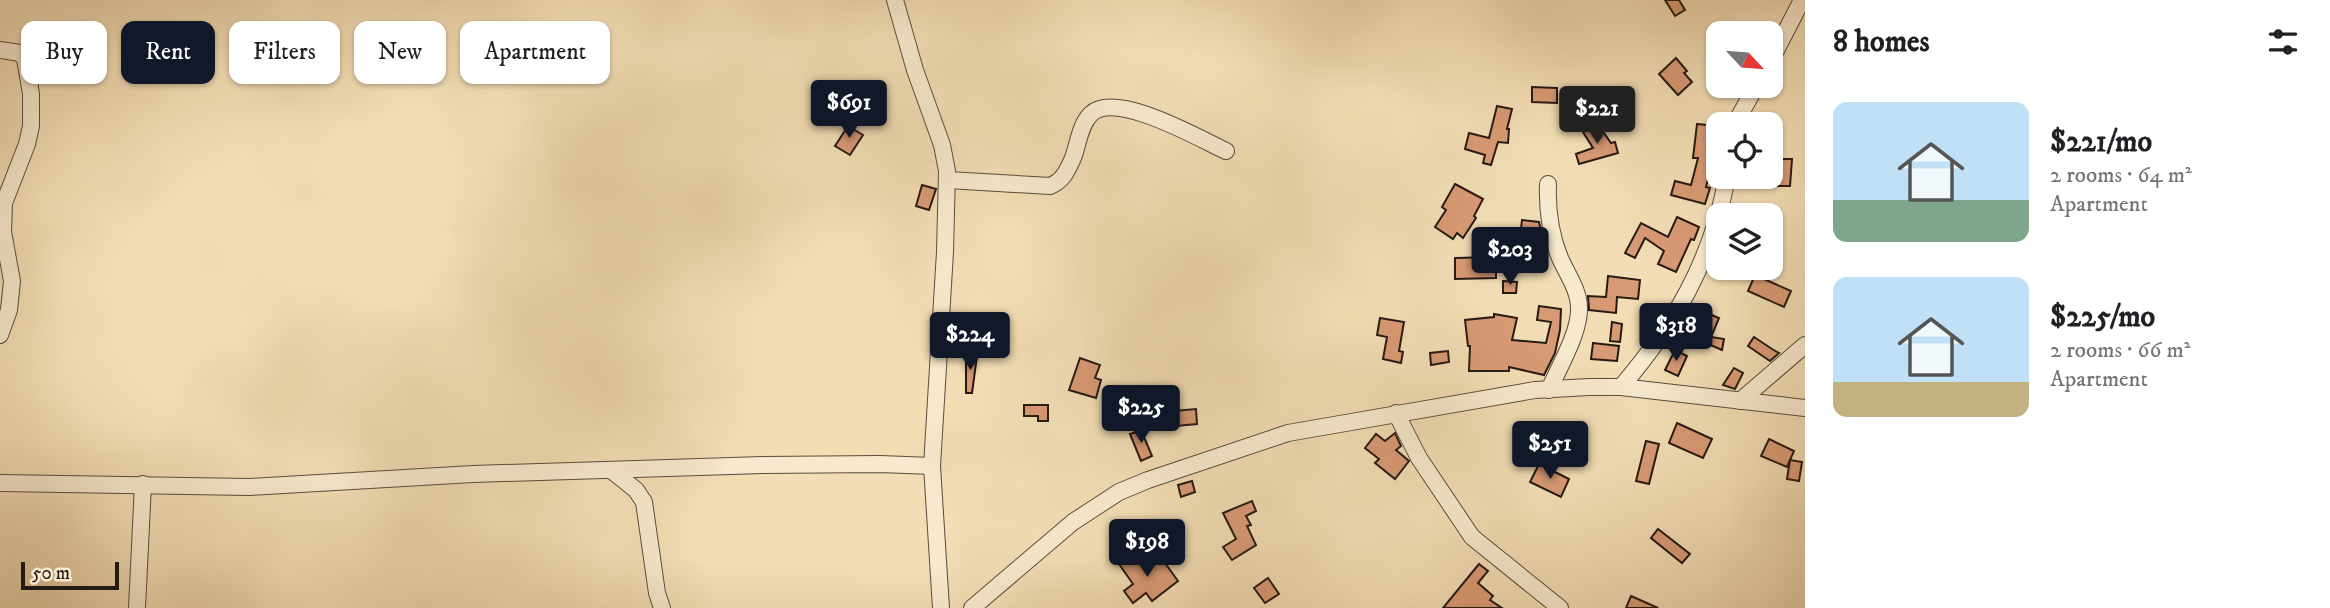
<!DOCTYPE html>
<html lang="en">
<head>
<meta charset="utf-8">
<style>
	:root { --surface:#fff; --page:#f2f2f2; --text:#202124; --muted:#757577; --accent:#111827 }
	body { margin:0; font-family:"IM FELL DW Pica",serif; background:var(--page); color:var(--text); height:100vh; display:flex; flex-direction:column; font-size:26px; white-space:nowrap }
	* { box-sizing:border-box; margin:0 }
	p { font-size:23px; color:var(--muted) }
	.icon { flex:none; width:38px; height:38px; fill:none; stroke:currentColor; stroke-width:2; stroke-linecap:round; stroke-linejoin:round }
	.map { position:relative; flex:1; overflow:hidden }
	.drawer { display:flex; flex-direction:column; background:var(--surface); width:525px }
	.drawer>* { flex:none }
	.hud { position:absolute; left:21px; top:21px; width:665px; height:63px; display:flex; gap:14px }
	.needle { width:46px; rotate:116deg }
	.controls { position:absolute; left:1706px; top:21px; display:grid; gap:14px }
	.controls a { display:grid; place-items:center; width:77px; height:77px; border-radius:14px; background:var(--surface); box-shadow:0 2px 5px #0004; font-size:35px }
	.scale { position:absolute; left:21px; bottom:18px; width:98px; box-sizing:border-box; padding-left:7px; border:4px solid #271a15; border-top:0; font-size:19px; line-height:24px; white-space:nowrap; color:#271a15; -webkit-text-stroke:5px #f7e9ce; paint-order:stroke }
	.price { position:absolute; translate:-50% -60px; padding:0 16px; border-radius:7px; background:var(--accent); color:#fff; font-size:23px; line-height:46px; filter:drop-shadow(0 2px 4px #0008) }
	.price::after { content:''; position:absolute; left:50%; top:42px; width:21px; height:16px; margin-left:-10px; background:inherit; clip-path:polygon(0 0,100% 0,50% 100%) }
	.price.current { background:#222; color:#fff }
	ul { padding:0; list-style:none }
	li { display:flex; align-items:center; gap:21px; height:175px; padding:0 28px }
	li span { display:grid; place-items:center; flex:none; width:196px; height:140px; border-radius:14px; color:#555 }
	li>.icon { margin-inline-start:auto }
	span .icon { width:84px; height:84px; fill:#fffc; stroke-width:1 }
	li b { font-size:30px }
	h2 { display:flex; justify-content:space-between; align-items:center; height:84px; padding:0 28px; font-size:30px }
	.tag { padding:0 24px; border-radius:14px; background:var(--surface); box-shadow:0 2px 5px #0004; font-size:24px; line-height:63px }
	.tag.current { background:var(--accent); color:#fff }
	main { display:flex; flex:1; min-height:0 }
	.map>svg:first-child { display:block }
	.building { fill:#d89a74; stroke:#271a15; stroke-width:2 }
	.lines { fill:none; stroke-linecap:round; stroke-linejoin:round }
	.minor-casing { stroke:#5a4b3d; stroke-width:18 }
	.minor { stroke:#f7e9ce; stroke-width:16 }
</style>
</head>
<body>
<main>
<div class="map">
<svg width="1805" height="608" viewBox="0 0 1805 608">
	<rect width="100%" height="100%" fill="#f2ddb4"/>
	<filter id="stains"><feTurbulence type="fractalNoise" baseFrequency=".00286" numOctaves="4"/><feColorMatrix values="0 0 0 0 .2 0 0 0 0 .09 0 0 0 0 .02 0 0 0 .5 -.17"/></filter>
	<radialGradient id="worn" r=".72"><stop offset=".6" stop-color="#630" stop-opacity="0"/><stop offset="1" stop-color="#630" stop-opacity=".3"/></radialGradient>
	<g class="building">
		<path d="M1665 0H1679L1685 10 1675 16Z"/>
		<path d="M1676 58 1687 71 1684 73 1692 82 1678 95 1659 74Z"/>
		<path d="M1532 87 1557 88V103L1532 102Z"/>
		<path d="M1497 106 1512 109 1507 129H1509L1508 143 1498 142 1491 165 1483 163 1485 155 1465 149 1469 133 1489 138Z"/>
		<path d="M1597 123 1611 143 1615 142 1618 153 1579 164 1576 154 1593 148 1583 132Z"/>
		<path d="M1697 124 1718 126 1716 160H1713L1706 187 1710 188 1705 204 1671 195 1675 181 1691 185 1698 158H1693Z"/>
		<path d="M848 126 863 135 850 155 835 146Z"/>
		<path d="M1771 159H1792L1790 186H1771Z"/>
		<path d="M1455 184 1483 199 1474 216 1476 218 1463 238 1457 233 1453 239 1435 227 1446 210 1442 207Z"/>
		<path d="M922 185 936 189 929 210 916 206Z"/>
		<path d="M1677 217 1699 227 1694 240 1691 239 1676 272 1658 264 1664 251 1645 238 1635 258 1625 253 1641 223 1668 237Z"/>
		<path d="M1522 220 1539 222 1543 239 1520 237Z"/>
		<path d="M1496 257V278L1455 279V258Z"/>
		<path d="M1755 275 1791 291 1784 307 1748 291Z"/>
		<path d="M1608 276 1640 280 1638 299 1617 297 1616 313 1589 310 1588 296 1606 297Z"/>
		<path d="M1503 281 1517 282 1516 293H1503Z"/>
		<path d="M1539 306 1561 309 1560 330 1555 353 1544 375 1509 367V371H1469L1470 346H1468L1465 320 1494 317V314L1517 318 1512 340 1546 343 1551 322 1537 320Z"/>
		<path d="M1702 311 1719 318 1711 337 1724 339 1722 350 1692 337Z"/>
		<path d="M1380 318 1404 322 1399 351 1403 352 1401 363 1383 359 1387 337 1377 335Z"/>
		<path d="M1612 322 1622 324 1620 342 1610 341Z"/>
		<path d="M1754 337 1772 349 1779 353 1770 361 1748 346Z"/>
		<path d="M1593 343 1619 346 1617 361 1591 359Z"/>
		<path d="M1675 350 1687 356 1678 376 1665 370Z"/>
		<path d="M1448 351 1449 362 1431 365 1430 353Z"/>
		<path d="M966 354 977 356 972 393H966Z"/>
		<path d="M1080 358 1100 365 1095 378 1101 380 1096 398 1069 390Z"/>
		<path d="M1734 368 1743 373 1735 389 1723 385Z"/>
		<path d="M1024 405H1048V421H1038V416H1024Z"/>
		<path d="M1196 409 1197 424 1176 426 1174 411Z"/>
		<path d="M1677 423 1712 439 1703 458 1669 443Z"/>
		<path d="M1141 430 1152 456 1141 461 1130 434Z"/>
		<path d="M1395 433 1401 446 1396 450 1409 461 1395 479 1375 463 1379 459 1365 448 1376 434 1385 441Z"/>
		<path d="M1769 439 1794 451 1787 467 1761 456Z"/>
		<path d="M1646 441 1659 444 1649 484 1636 481Z"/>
		<path d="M1790 460 1802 462 1799 481 1787 479Z"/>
		<path d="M1539 464 1569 479 1561 497 1530 482Z"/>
		<path d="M1192 481 1195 492 1181 497 1178 485Z"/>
		<path d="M1252 501 1256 511 1246 516 1251 525 1247 526 1256 545 1232 560 1223 547 1236 539 1223 513Z"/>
		<path d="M1658 529 1690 554 1682 563 1651 538Z"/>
		<path d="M1139 555 1149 569 1162 559 1178 581 1152 601 1146 593 1133 603 1124 591 1133 584 1119 564 1128 558 1130 561Z"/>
		<path d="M1479 564 1488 571 1478 583 1493 596 1490 600 1502 608H1443Z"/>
		<path d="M1268 578 1279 594 1265 603 1254 588Z"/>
		<path d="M1631 596 1658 608H1626Z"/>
	</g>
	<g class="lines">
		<defs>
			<g id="minor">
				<path d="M895 0 915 70 942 145 947 171 945 252 932 466 941 608"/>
				<path d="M0 50 20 53 25 59 31 94V126L27 144 4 203 3 232 12 281 9 310 0 335"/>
				<path d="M1771 60 1802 0"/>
				<path d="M1735 124 1756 86"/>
				<path d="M948 180 1050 186C1063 181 1067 171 1073 158 1078 145 1080 124 1091 114 1115 90 1200 139 1226 151"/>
				<path d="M1548 184C1547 210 1550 234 1560 258 1567 274 1579 290 1579 308 1580 332 1559 367 1549 390"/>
				<path d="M1621 387C1675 324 1712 260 1727 177"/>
				<path d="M1740 401 1805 345"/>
				<path d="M1396 413 1419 458 1472 537 1560 608"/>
				<path d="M611 470 636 490 644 502 657 593 662 608"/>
				<path d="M0 483 249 487 473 474 763 465 880 464 932 466"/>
				<path d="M137 608 143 484"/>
				<path d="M972 608 1073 522 1119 492 1148 480 1288 433 1535 390 1589 387H1621L1805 408"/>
			</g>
		</defs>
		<use href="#minor" class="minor-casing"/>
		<use href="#minor" class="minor"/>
	</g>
	<rect width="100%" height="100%" filter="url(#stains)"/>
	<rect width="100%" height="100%" fill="url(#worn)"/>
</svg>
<div class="controls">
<a><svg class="needle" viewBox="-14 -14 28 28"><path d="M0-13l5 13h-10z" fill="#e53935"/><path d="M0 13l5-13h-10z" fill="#757577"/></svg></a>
<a><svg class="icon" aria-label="locate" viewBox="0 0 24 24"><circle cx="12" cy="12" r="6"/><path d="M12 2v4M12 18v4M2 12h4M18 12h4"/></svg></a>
<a><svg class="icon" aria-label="layers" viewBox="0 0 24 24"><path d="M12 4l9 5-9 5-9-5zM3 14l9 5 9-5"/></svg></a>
</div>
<div class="scale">50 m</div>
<b class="price" style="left:849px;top:140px">$691</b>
<b class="price current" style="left:1597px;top:146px">$221</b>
<b class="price" style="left:1510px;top:287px">$203</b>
<b class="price" style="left:1676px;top:363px">$318</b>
<b class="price" style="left:970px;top:372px">$224</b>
<b class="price" style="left:1141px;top:445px">$225</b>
<b class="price" style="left:1550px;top:481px">$251</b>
<b class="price" style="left:1147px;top:579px">$198</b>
<div class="hud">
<a class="tag">Buy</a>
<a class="tag current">Rent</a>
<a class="tag">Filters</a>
<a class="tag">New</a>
<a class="tag">Apartment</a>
</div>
</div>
<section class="drawer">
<h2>8 homes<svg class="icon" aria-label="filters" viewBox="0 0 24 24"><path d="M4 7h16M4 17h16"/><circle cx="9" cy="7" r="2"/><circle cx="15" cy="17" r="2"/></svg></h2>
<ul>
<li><span style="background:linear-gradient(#bfe0f5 70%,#7fa58c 0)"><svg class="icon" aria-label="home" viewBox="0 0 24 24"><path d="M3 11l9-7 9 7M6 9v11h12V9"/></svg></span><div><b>$221/mo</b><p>2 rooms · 64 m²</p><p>Apartment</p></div></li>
<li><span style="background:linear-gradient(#bfe0f5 75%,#c2b280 0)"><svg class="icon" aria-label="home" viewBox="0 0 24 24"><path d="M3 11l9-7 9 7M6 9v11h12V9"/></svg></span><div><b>$225/mo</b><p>2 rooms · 66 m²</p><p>Apartment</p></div></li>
</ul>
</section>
</main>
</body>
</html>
